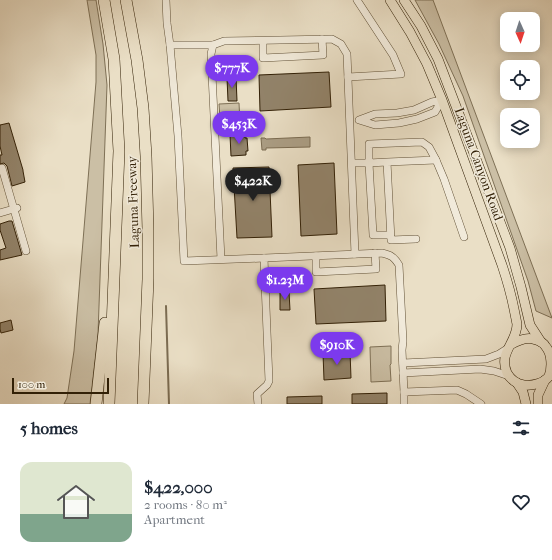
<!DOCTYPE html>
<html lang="en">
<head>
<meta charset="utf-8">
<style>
	:root { --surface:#fff; --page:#f2f2f3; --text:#1f2937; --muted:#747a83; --accent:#7c3aed }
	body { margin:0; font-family:"IM FELL French Canon",serif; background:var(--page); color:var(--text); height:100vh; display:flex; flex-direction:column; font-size:15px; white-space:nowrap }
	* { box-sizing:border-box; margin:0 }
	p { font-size:13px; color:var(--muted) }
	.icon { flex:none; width:22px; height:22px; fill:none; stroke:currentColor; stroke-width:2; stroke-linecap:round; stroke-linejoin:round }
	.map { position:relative; height:404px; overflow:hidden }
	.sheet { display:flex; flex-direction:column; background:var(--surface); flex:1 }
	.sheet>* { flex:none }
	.needle { width:26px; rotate:177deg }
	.controls { position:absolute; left:500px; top:12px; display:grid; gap:8px }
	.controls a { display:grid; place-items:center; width:40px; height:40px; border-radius:8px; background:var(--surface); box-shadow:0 2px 10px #0003; font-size:20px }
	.scale { position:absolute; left:12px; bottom:10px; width:97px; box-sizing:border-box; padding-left:4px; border:2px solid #322006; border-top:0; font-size:11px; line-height:14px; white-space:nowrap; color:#322006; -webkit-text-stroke:3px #f1eada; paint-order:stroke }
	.price { position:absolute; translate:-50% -34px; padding:0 9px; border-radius:14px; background:var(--accent); color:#fff; font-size:13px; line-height:26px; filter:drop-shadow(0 1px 2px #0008) }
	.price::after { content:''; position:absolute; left:50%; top:24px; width:12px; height:9px; margin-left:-6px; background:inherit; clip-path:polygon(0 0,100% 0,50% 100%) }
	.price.active { background:#222; color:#fff }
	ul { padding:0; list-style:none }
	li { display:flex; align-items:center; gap:12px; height:100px; padding:0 20px }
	li span { display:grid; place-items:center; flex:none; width:112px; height:80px; border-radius:12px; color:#555 }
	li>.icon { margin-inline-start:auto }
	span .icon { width:48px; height:48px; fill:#fffc; stroke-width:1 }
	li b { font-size:17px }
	h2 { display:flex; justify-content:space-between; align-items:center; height:48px; padding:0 20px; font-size:17px }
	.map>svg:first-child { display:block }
	.green { fill:#cbbfa5; stroke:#7e7056 }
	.water { fill:#ab9e85; stroke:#7b6c52 }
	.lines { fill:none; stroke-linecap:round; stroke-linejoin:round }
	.stream { stroke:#7b6c52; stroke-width:2 }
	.building { fill:#92836a; stroke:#322006 }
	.minor-casing { stroke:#605036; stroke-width:8 }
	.major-casing { stroke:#322006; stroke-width:10 }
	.highway-casing { stroke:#322006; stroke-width:12 }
	.minor { stroke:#f1eada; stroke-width:7 }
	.major { stroke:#eadfc6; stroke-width:9 }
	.highway { stroke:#eadfc6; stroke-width:11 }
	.labels { text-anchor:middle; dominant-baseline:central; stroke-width:3; stroke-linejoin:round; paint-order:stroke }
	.street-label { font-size:13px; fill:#322006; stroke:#f1eada }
</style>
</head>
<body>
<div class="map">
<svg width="552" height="404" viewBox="0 0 552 404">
	<rect width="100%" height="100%" fill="#eadfc6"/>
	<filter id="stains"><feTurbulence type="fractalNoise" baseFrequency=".005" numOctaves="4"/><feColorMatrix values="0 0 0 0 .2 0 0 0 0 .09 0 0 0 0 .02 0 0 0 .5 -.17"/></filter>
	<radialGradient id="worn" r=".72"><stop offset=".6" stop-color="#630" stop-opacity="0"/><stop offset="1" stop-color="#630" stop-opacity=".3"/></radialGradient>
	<g class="green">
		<path d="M87 0H96L103 44 107 85 98 334 90 404H64L67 398 74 351 96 82V55Z"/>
		<path d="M415 0H433L552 318 536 311 528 281 463 96 439 44Z"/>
		<path d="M239 103 240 123 223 124V121H222L221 118H220L219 104Z"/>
		<path d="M391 346V364L390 365 391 381 371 382 370 347Z"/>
	</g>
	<path class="water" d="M310 137V147L266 148V150H262L261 138H265L266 139Z"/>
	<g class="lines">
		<path class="stream" d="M166 306 169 404"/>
	</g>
	<g class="building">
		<path d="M329 72 331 107 260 111 259 75Z"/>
		<path d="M227 77H236L237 101H228Z"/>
		<path d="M9 123 23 170V171L25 182 12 186 7 166 4 163 0 164V155H2L0 146V125Z"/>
		<path d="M245 134V138H247L248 151H246V155L231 156 230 135Z"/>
		<path d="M334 163 337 234 301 236 298 165Z"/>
		<path d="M269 167 272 237 237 238 233 168Z"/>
		<path d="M9 221H12L22 255 0 260V250L6 248 0 230V224Z"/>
		<path d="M385 285 386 321 316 324 314 289Z"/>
		<path d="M280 292H289L290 310H280Z"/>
		<path d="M11 320 13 330 1 333 0 329V323Z"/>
		<path d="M350 352 351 378 324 380 323 353Z"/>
		<path d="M387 393V404H352V394Z"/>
		<path d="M322 396V404H287V397Z"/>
	</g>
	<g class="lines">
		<defs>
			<g id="minor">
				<path d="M166 0 167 23 170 45H213"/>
				<path d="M263 41V58L323 55 322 39"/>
				<path d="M170 45 178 136 184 261 264 258"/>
				<path d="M348 77 401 74 393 55 357 0"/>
				<path d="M442 100 435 112 417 119 399 123 375 125 359 120 375 114 397 113 414 110 432 102Z"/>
				<path d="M436 160 444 179 464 237"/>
				<path d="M387 162 369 163V144L422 142 429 147 436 160 387 162 391 240 416 239"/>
				<path d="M352 163H369L373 235H390"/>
				<path d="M2 168 26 251"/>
				<path d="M0 213 17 208"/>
				<path d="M316 256V272L376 269 375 253"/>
				<path d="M221 259 211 54 213 45 224 41 332 39 341 44 347 54 355 254"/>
				<path d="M403 363 486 359 499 354 507 349"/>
				<path d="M403 373 480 369 494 371 509 376"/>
				<path d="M258 404 257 394 267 385 269 381 264 258 382 253C391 255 394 257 399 265L403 341 402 350 404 392"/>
				<path d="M404 404V392L457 390 466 394 481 404"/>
			</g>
			<g id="major">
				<path d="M390 0 410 32 427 64 442 100 502 265C507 280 511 294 514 309 515 314 516 319 517 324 517 343 498 352 507 373 511 380 517 384 524 385 532 386 545 383 549 376 552 368 552 354 546 347 544 343 538 340 533 339 526 337 517 341 510 345"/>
				<path d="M404 0 421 26 438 59 510 248 521 287 530 325 541 342"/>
				<path d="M517 383 523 392 526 404"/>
				<path d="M538 404V395L545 380"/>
			</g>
			<g id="highway">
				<path d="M104 0 114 59 119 151 109 404"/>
				<path d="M126 0 137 60 143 108 146 156 148 230V279L143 404"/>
				<path d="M96 404 105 323"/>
			</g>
		</defs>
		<use href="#minor" class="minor-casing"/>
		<use href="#major" class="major-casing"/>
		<use href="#highway" class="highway-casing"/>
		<use href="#minor" class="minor"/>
		<use href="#major" class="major"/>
		<use href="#highway" class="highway"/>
	</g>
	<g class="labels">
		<g class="street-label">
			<text transform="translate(479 164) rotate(70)">Laguna Canyon Road</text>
			<text transform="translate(133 202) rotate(-92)">Laguna Freeway</text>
		</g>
	</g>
	<rect width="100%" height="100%" filter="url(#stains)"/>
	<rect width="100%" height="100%" fill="url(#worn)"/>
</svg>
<div class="controls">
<a><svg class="needle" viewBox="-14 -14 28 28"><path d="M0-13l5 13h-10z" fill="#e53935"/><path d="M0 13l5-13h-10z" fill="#747a83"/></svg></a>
<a><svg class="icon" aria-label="locate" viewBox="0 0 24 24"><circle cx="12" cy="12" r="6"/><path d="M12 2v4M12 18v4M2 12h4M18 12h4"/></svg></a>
<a><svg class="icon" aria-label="layers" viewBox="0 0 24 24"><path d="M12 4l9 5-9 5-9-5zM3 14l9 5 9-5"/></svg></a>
</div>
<div class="scale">100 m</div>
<b class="price" style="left:232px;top:89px">$777K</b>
<b class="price" style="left:239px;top:145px">$453K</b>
<b class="price active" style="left:253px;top:202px">$422K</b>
<b class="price" style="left:285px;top:301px">$1.23M</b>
<b class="price" style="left:337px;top:366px">$910K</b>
</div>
<section class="sheet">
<h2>5 homes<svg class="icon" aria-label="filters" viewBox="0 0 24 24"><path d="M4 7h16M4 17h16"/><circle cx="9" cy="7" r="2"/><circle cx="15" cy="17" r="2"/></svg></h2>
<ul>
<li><span style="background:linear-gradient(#dfe7d0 65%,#7fa58c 0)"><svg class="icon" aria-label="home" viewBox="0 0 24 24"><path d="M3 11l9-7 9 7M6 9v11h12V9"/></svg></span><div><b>$422,000</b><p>2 rooms · 80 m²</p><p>Apartment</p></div><svg class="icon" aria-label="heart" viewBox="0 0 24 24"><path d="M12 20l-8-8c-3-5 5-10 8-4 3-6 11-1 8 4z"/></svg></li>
</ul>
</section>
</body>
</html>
